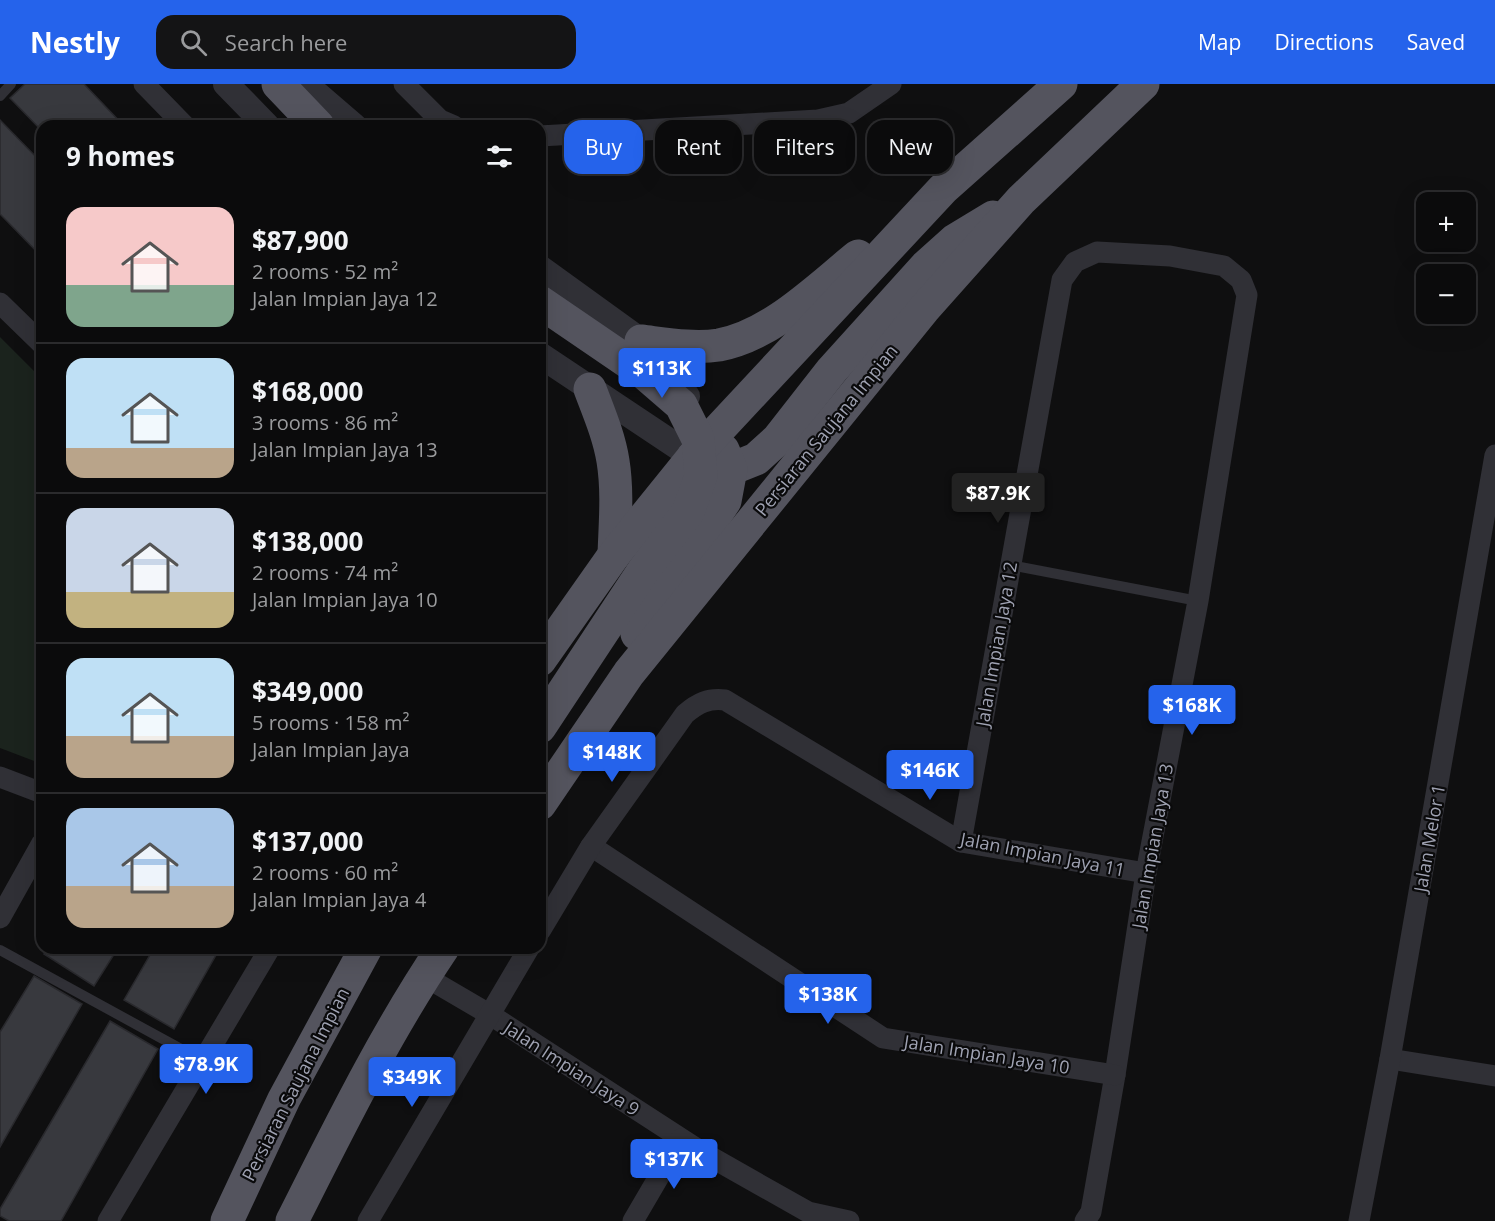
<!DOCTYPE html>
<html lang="en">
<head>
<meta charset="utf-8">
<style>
	:root { --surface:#0b0b0c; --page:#141415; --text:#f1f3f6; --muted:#9a9b9d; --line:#2b2b2d; --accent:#2563eb }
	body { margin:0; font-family:"Open Sans",sans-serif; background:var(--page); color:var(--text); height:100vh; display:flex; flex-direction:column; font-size:22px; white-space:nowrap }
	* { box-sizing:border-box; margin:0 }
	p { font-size:20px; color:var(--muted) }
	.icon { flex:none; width:33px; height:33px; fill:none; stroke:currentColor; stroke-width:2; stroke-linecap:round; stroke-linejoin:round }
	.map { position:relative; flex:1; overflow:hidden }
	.panel { position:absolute; left:36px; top:36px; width:510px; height:834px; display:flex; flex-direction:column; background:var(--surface); border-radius:18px; box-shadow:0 6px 24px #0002,0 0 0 2px var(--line) }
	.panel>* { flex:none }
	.banner { position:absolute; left:564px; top:36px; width:570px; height:54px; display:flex; gap:12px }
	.fabs { position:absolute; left:1416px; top:108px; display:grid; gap:12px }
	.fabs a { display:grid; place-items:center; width:60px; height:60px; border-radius:12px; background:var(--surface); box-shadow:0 6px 24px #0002,0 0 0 2px var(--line); font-size:30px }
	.price { position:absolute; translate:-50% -51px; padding:0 14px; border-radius:6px; background:var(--accent); color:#fff; font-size:20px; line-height:39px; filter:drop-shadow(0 2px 3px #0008) }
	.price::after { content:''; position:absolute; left:50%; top:36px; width:18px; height:14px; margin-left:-9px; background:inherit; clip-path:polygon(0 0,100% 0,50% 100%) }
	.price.current { background:#222; color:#fff }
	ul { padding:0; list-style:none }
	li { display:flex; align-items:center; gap:18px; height:150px; padding:0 30px }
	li+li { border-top:2px solid var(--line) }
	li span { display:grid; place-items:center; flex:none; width:168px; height:120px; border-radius:18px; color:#555 }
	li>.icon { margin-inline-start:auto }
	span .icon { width:72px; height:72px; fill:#fffc; stroke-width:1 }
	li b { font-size:26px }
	h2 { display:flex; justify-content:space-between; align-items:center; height:72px; padding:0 30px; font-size:26px }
	.pill { padding:0 21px; border-radius:18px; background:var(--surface); box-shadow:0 6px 24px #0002,0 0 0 2px var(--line); font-size:21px; line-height:54px }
	.pill.current { background:var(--accent); color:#fff }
	header { display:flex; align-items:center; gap:36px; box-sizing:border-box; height:84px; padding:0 30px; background:var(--accent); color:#fff }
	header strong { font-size:28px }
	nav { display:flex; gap:33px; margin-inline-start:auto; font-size:21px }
	.search { width:420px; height:54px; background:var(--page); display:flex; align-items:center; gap:15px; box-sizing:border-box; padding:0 21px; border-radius:18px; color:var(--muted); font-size:22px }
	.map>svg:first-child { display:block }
	.green { fill:#1b231d }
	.building { fill:#38393e; stroke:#29292d; stroke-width:1.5 }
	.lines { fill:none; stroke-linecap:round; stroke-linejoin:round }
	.service { stroke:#303036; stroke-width:10 }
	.minor { stroke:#303036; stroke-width:21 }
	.tertiary { stroke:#303036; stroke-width:26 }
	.trunk { stroke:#54545e; stroke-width:33 }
	.trunk-bridge { stroke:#54545e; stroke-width:33 }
	.labels { text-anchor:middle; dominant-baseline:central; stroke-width:4.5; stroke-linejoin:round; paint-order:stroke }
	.street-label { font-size:18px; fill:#9fa2b2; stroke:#0a0a0b }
</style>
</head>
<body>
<header>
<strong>Nestly</strong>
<div class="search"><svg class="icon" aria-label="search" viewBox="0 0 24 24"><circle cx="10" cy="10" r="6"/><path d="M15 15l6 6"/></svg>Search here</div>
<nav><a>Map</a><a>Directions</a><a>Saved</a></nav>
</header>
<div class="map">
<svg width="1495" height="1137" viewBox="0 0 1495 1137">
	<rect width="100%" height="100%" fill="#0f0f10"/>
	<path class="green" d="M0 253 40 293 42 310V680L0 664Z"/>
	<g class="building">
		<path d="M25 0H84L124 42H42V47L10 14Z"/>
		<path d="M0 36 42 79V173L0 130Z"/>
		<path d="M48 864H118L94 902 44 870Z"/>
		<path d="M154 864H220L174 945 124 916Z"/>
		<path d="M34 892 82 920 0 1063V948Z"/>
		<path d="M110 937 158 965 61 1137H9L0 1132V1125Z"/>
	</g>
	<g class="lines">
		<g class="service">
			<path d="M0 12 11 0"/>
			<path d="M1010 481 1198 517"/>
			<path d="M0 866 203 977"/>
		</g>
		<g class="minor">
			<path d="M144 0 185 42"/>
			<path d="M404 0 440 36 454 42"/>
			<path d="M540 52 818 36 849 29 891 0"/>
			<path d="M0 219 42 260"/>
			<path d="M0 693 42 709"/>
			<path d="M961 758 1062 196 1075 178 1097 168 1170 172 1224 182 1241 196 1247 211 1198 517 1146 789 1115 991 1091 1128 1085 1137"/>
			<path d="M591 762 883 954 1115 991"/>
			<path d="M0 834 42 759"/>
			<path d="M540 847 591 762 685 630C698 619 708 614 725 616L961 758 1146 789"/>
			<path d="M424 892 489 930 702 1068 808 1128 849 1137"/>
			<path d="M1390 975 1495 992"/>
			<path d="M108 1137 270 864"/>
			<path d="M368 1137 529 864"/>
			<path d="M633 1137 681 1055"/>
			<path d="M1359 1137 1390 975 1495 371"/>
		</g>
		<g class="tertiary">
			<path d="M226 0 267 42"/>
			<path d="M305 0 354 42"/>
			<path d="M540 184 641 257 687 312"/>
			<path d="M540 271 693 373"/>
		</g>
		<g class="trunk">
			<path d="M278 0 318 42"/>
			<path d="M641 257C666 260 694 265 719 261 772 251 818 204 858 172"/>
			<path d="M590 305C599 329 609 352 613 377 618 408 615 440 614 471"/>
			<path d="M693 373 718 386 731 385 756 375 778 355 832 286 926 182 955 156 993 133"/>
			<path d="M637 550 725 417 731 385 723 366"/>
			<path d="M540 576 614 471 693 373 943 105 1061 0"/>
			<path d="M540 720 629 589 924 225 1021 116 1143 0"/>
			<path d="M227 1137 284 1015 366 864"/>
			<path d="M292 1137C339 1044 385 950 443 864"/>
		</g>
		<path class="trunk-bridge" d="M540 218 644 289 681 321 698 355 701 392 688 428 643 487 540 643"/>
	</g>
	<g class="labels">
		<g class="street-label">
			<text transform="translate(826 346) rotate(-51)">Persiaran Saujana Impian</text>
			<text transform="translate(996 560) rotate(-80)">Jalan Impian Jaya 12</text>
			<text transform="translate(1429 754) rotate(-80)">Jalan Melor 1</text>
			<text transform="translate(1152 762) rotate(-80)">Jalan Impian Jaya 13</text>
			<text transform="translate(1043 770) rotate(11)">Jalan Impian Jaya 11</text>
			<text transform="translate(987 970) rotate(9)">Jalan Impian Jaya 10</text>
			<text transform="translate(572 984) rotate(33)">Jalan Impian Jaya 9</text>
			<text transform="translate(295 1000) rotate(-63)">Persiaran Saujana Impian</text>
		</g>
	</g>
</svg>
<div class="fabs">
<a>+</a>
<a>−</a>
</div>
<b class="price" style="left:662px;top:315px">$113K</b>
<b class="price current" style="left:998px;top:440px">$87.9K</b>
<b class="price" style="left:1192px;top:652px">$168K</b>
<b class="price" style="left:612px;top:699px">$148K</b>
<b class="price" style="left:930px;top:717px">$146K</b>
<b class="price" style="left:828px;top:941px">$138K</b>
<b class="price" style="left:206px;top:1011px">$78.9K</b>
<b class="price" style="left:412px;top:1024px">$349K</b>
<b class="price" style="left:674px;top:1106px">$137K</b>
<div class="banner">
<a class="pill current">Buy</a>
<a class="pill">Rent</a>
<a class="pill">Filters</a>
<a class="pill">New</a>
</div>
<section class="panel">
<h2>9 homes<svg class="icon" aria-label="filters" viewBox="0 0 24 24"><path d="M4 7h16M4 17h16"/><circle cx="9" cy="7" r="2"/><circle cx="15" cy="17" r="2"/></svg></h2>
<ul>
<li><span style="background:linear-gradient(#f6c9c9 65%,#7fa58c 0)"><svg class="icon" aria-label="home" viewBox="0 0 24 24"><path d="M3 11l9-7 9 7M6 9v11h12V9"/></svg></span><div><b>$87,900</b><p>2 rooms · 52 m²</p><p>Jalan Impian Jaya 12</p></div></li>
<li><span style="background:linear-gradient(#bfe0f5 75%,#b9a48a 0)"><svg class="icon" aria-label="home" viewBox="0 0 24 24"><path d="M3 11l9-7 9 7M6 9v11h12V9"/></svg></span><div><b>$168,000</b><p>3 rooms · 86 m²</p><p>Jalan Impian Jaya 13</p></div></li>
<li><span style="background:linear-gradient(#c9d6e8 70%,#c2b280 0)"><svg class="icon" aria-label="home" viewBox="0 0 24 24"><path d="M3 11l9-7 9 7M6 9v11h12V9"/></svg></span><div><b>$138,000</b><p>2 rooms · 74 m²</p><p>Jalan Impian Jaya 10</p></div></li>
<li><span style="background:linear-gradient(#bfe0f5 65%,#b9a48a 0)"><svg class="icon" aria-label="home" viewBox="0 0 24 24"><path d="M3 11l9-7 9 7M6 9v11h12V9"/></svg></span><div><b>$349,000</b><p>5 rooms · 158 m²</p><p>Jalan Impian Jaya</p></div></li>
<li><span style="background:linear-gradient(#a9c7e8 65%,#b9a48a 0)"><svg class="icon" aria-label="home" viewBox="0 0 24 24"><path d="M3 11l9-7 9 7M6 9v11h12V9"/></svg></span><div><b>$137,000</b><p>2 rooms · 60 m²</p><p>Jalan Impian Jaya 4</p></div></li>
</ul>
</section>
</div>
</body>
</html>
